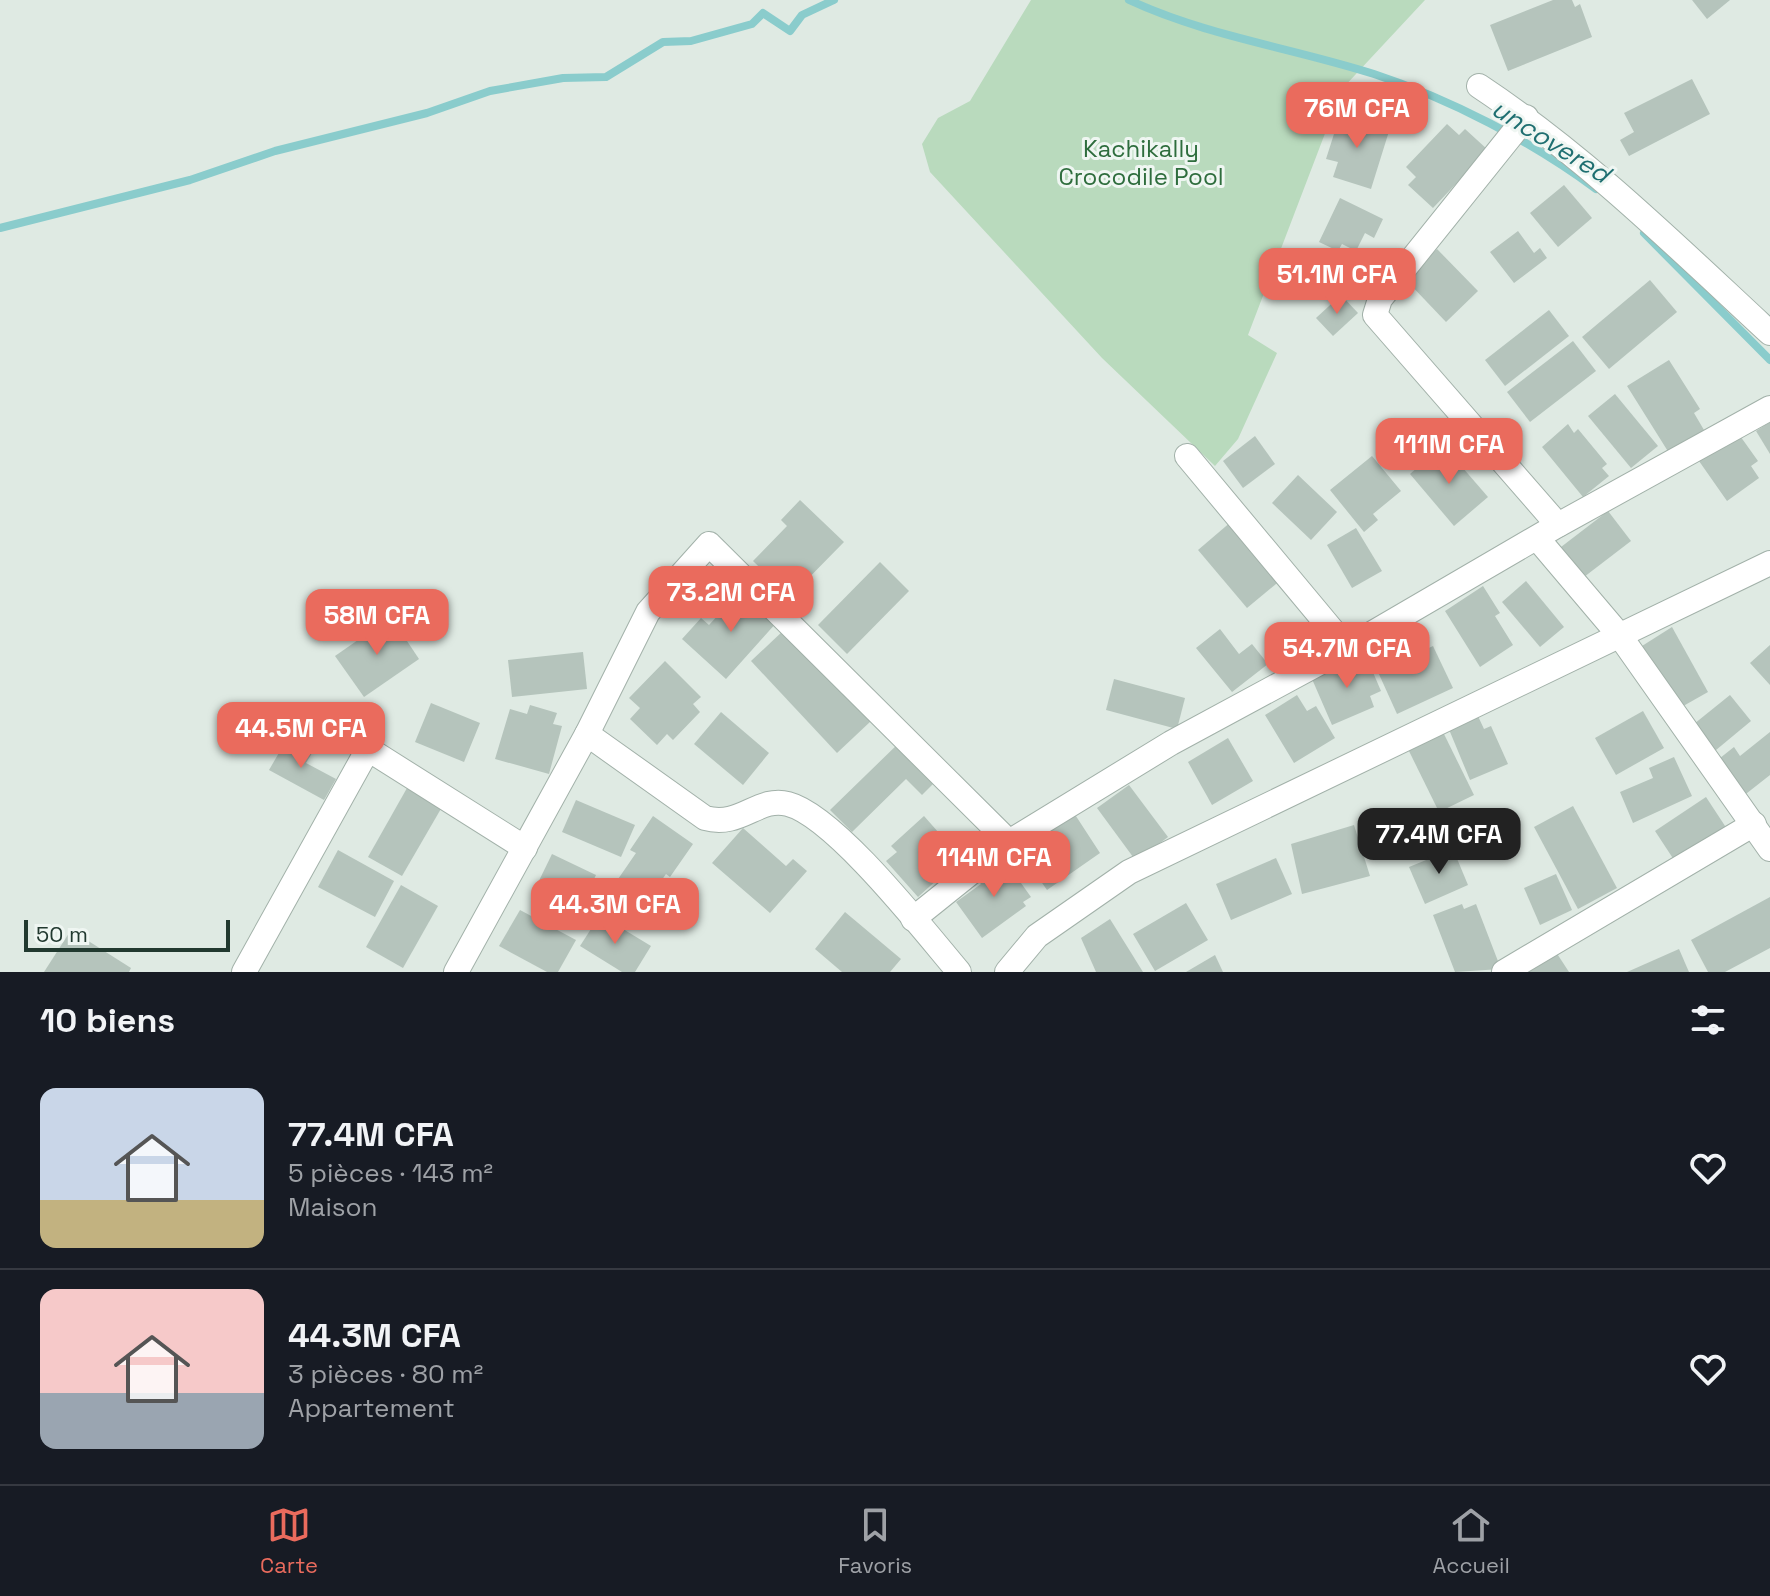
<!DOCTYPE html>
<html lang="fr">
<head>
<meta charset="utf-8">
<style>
	:root { --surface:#171b24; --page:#242831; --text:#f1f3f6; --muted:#9ea1a6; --line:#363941; --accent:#ea6b5d }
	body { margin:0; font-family:"Space Grotesk",sans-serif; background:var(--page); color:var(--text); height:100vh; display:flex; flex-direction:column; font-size:30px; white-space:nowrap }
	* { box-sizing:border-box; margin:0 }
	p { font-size:26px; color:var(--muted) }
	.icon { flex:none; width:44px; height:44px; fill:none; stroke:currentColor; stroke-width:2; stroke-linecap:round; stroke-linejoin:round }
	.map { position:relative; height:972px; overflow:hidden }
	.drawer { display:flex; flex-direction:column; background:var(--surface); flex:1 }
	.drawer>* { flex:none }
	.scale { position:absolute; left:24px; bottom:20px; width:206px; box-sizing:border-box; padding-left:8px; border:4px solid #21392f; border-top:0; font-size:22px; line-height:28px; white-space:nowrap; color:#21392f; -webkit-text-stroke:6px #eff6f2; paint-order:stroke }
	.price { position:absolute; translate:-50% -68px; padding:0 18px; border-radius:16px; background:var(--accent); color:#fff; font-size:26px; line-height:52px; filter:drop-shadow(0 2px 4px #0008) }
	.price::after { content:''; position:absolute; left:50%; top:48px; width:24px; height:18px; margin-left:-12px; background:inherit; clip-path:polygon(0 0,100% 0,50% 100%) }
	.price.selected { background:#222; color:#fff }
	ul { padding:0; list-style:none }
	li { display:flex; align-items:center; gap:24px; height:200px; padding:0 40px }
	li+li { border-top:2px solid var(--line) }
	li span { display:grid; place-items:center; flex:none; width:224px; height:160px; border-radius:16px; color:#555 }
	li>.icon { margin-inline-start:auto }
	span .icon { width:96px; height:96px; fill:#fffc; stroke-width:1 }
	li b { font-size:34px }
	h2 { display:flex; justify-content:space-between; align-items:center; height:96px; padding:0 40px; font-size:34px }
	.tabs { display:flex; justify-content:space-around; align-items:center; height:112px; border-top:2px solid var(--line); background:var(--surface); font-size:22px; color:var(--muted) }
	.tabs a { display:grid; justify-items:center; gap:4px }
	.tabs .selected { color:var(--accent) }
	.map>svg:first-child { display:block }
	.green { fill:#b9dabd }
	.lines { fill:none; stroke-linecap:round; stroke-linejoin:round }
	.stream { stroke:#8acccc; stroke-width:8 }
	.building { fill:#b5c4bc }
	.minor-casing { stroke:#a2b1a9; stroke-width:26 }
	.minor { stroke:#fff; stroke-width:24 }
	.labels { text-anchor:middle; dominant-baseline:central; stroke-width:6; stroke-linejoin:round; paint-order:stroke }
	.park-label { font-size:24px; fill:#2e6d3d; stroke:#eff6f2 }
	.water-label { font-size:26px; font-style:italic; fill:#1f6f71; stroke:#eff6f2 }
</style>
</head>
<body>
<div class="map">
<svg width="1770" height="972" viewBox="0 0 1770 972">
	<rect width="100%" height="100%" fill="#dfeae3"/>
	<path class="green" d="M1031 0H1425L1342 89 1248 335 1277 353 1238 439 1215 466 1102 358 930 172 922 144 938 118 970 101Z"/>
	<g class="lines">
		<g class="stream">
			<path d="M1129 0C1206 36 1293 48 1374 74 1450 99 1531 141 1596 189"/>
			<path d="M0 228 190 180 275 151 427 113 490 91 563 78 606 77 663 42 691 41 752 24 763 13 790 31 802 15 834 0"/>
			<path d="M1644 233 1770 360"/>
		</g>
	</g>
	<g class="building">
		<path d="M1553 0H1572L1575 7 1580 4 1592 37 1508 71 1490 25Z"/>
		<path d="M1692 0H1730L1707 19Z"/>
		<path d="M1692 79 1710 114 1629 156 1620 140 1634 132 1624 113Z"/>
		<path d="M1341 112 1390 128 1371 189 1333 177 1338 162 1326 159Z"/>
		<path d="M1447 124 1459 135 1465 129 1488 150 1433 208 1408 185 1416 177 1406 167Z"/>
		<path d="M1564 185 1592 218 1558 247 1530 213Z"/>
		<path d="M1340 198 1383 219 1374 238 1365 233 1356 251 1342 244 1338 251 1319 242Z"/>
		<path d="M1518 231 1534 253 1540 248 1547 258 1514 283 1490 252Z"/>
		<path d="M1437 249 1478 291 1446 322 1406 280Z"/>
		<path d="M1650 280 1677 312 1609 369 1582 337Z"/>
		<path d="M1341 295 1358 313 1333 336 1316 318Z"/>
		<path d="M1549 310 1569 336 1505 386 1485 360Z"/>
		<path d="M1573 341 1596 371 1530 422 1507 392Z"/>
		<path d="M1669 360 1700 409 1694 413 1704 430 1669 453 1627 386Z"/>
		<path d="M1615 394 1658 446 1631 468 1588 416Z"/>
		<path d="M1770 422V454L1756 431Z"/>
		<path d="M1568 424 1574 433 1578 429 1607 464 1602 468 1609 476 1583 497 1542 447Z"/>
		<path d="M1738 433 1758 461 1751 466 1759 478 1727 501 1699 461Z"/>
		<path d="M1255 436 1275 464 1243 488 1223 461Z"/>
		<path d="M1443 445 1488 497 1454 526 1410 474Z"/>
		<path d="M1372 456 1401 491 1373 514 1378 520 1364 532 1330 490Z"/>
		<path d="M1298 475 1337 512 1311 540 1272 503Z"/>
		<path d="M800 500 844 542 790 597 753 561 787 526 781 520Z"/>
		<path d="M1608 511 1631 541 1584 577 1561 547Z"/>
		<path d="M1232 521 1282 579 1247 608 1198 550Z"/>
		<path d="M1356 528 1382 571 1352 588 1327 545Z"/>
		<path d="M880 562 909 591 847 654 818 625Z"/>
		<path d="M1526 581 1564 627 1540 647 1502 602Z"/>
		<path d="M1483 586 1500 613 1495 616 1513 645 1480 667 1445 611Z"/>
		<path d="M741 590 777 622 726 679 682 639 701 618 709 625Z"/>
		<path d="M391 617 419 659 364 697 335 656Z"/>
		<path d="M1672 627 1708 692 1678 709 1642 646Z"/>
		<path d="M1220 629 1239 654 1252 644 1268 664 1232 692 1196 648Z"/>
		<path d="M784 630 871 721 837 753 751 661Z"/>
		<path d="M1770 645V685L1750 663Z"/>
		<path d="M1433 646 1453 688 1397 714 1378 672Z"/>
		<path d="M583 652 587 689 512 697 508 660Z"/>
		<path d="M1366 656 1381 691 1370 696 1374 707 1332 725 1312 679Z"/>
		<path d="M665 661 701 697 693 704 700 712 673 740 667 734 657 745 630 719 640 708 629 698Z"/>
		<path d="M1114 679 1185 698 1177 729 1106 710Z"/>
		<path d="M1297 695 1307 711 1316 706 1335 738 1294 763 1265 715Z"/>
		<path d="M1730 695 1751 721 1710 755 1689 728Z"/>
		<path d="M431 703 480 723 464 762 415 742Z"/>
		<path d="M530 705 557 713 553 724 562 726 549 774 495 759 510 709 527 714Z"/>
		<path d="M1643 711 1664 748 1616 775 1595 738Z"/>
		<path d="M721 712 769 753 743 785 694 744Z"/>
		<path d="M1477 714 1484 729 1491 726 1508 764 1470 780 1448 727Z"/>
		<path d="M1442 730 1474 795 1439 812 1407 747Z"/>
		<path d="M1770 732V775L1742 797 1715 762 1734 747 1740 756Z"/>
		<path d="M1228 738 1253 781 1212 805 1188 762Z"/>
		<path d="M287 739 312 753 306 763 336 779 324 800 269 770Z"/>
		<path d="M902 740 939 778 922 795 906 779 852 832 830 810Z"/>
		<path d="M1674 757 1692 796 1633 823 1620 792 1653 778 1649 768Z"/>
		<path d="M1129 785 1168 837 1136 861 1097 808Z"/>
		<path d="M407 788 442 807 402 876 368 857Z"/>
		<path d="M1706 797 1727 829 1676 863 1655 831Z"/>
		<path d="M576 800 635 825 621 857 562 832Z"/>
		<path d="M1573 806 1617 888 1578 909 1534 827Z"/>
		<path d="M1072 810 1100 853 1047 890 1022 854 1028 850 1024 844Z"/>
		<path d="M653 816 693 844 670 877 666 874 635 918 605 898 636 853 630 850Z"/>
		<path d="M924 816 961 858 918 897 886 861 897 852 891 846Z"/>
		<path d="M1354 825 1370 876 1302 894 1291 844Z"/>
		<path d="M743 828 786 866 793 859 807 871 770 913 712 863Z"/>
		<path d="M1453 849 1468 885 1425 904 1409 867Z"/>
		<path d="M338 850 394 881 375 917 318 887Z"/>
		<path d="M552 854 596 875 578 912 534 891Z"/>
		<path d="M1003 858 1031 897 1023 902 1026 906 982 938 956 902 981 884 976 877Z"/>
		<path d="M1276 858 1292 894 1231 920 1216 884Z"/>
		<path d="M1556 874 1572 910 1540 925 1524 888Z"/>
		<path d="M401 885 438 906 403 968 366 947Z"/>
		<path d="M1770 897V948L1725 972H1708L1691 940Z"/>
		<path d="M1186 903 1208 940 1155 971 1133 934Z"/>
		<path d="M1462 904 1464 909 1476 904 1501 969 1455 972 1433 915Z"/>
		<path d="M520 910 576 940 558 972H547L499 946Z"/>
		<path d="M845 912 901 959 890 972H842L815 949Z"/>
		<path d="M600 915 651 946 635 972H622L580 946Z"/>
		<path d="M1110 919 1143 972H1096L1081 938Z"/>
		<path d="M71 930 131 968 129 972H44Z"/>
		<path d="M1554 949 1569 972H1518Z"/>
		<path d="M1679 949 1689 972H1627Z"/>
		<path d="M1215 955 1223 972H1186Z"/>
	</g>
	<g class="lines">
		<defs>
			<g id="minor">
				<path d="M1479 86C1586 157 1676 246 1770 333"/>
				<path d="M1526 117 1380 299 1375 315 1558 525"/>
				<path d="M1187 456 1347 648"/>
				<path d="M1537 538 1620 636 1770 849"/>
				<path d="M587 734 705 818C741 828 758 796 788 804 835 816 925 932 959 972"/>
				<path d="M913 919 1009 842 1171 743 1347 648 1558 525 1770 408"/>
				<path d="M244 972 368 749 525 848"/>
				<path d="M456 972 587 734 648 612 709 544 1009 842"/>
				<path d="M1007 972 1037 936 1129 872 1770 563"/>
				<path d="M1504 972 1754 824"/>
			</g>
		</defs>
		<use href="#minor" class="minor-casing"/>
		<use href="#minor" class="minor"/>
	</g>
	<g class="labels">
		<g class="park-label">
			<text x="1141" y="148">Kachikally<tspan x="1141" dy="28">Crocodile Pool</tspan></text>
		</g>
		<g class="water-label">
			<text transform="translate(1551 141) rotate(32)">uncovered</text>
		</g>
	</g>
</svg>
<div class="scale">50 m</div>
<b class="price" style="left:1357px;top:150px">76M CFA</b>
<b class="price" style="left:1337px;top:316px">51.1M CFA</b>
<b class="price" style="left:1449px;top:486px">111M CFA</b>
<b class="price" style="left:731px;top:634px">73.2M CFA</b>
<b class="price" style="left:377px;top:657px">58M CFA</b>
<b class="price" style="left:1347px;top:690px">54.7M CFA</b>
<b class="price" style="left:301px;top:770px">44.5M CFA</b>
<b class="price selected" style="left:1439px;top:876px">77.4M CFA</b>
<b class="price" style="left:994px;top:899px">114M CFA</b>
<b class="price" style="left:615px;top:946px">44.3M CFA</b>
</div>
<section class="drawer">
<h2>10 biens<svg class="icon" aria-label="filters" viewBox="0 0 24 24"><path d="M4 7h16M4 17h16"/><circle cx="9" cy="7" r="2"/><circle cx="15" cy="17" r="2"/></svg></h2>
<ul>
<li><span style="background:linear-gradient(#c9d6e8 70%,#c2b280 0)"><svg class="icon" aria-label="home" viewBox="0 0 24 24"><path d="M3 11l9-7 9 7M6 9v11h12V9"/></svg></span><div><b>77.4M CFA</b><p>5 pièces · 143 m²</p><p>Maison</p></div><svg class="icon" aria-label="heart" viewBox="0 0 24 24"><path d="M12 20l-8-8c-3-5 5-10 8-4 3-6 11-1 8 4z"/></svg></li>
<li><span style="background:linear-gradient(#f6c9c9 65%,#9aa5b1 0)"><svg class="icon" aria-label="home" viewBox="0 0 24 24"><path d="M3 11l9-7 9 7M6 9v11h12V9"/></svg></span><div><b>44.3M CFA</b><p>3 pièces · 80 m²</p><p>Appartement</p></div><svg class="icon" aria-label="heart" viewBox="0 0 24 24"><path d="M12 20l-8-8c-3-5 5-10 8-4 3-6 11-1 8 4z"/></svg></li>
</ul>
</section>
<nav class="tabs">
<a class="selected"><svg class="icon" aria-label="map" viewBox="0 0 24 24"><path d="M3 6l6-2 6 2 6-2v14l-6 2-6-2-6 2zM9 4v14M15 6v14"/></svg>Carte</a>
<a><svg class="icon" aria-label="saved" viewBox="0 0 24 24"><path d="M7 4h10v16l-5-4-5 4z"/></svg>Favoris</a>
<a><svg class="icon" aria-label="home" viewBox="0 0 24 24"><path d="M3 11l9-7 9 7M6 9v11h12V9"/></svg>Accueil</a>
</nav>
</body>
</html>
